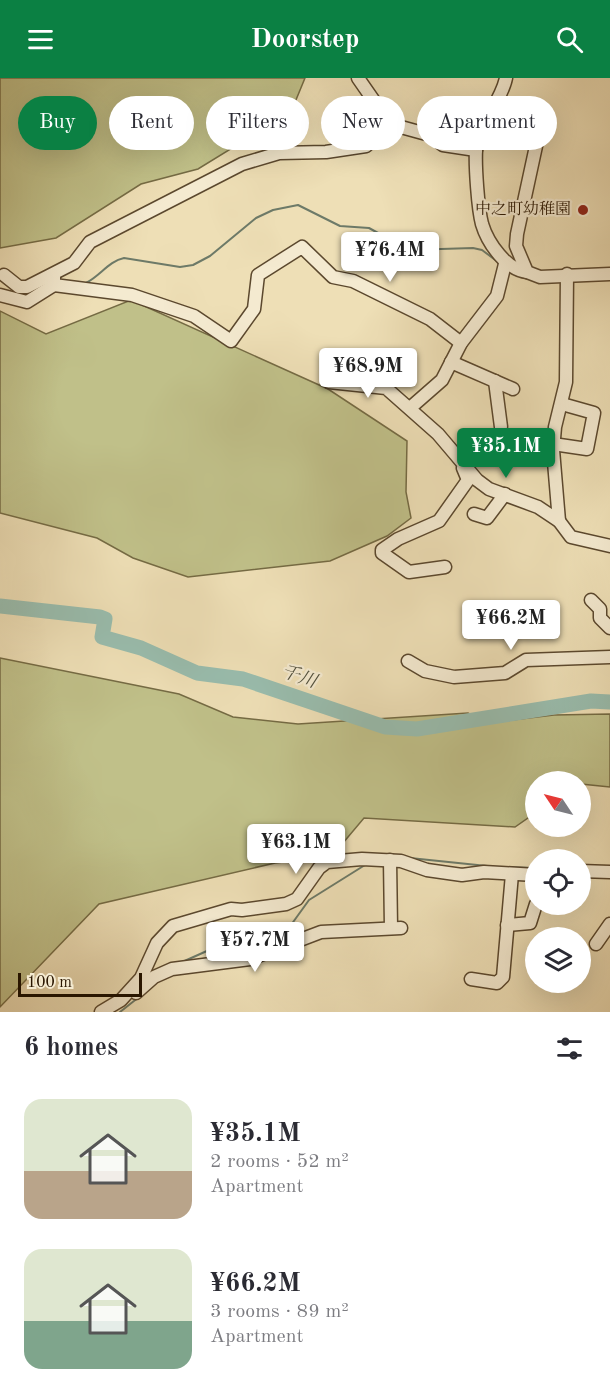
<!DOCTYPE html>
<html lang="en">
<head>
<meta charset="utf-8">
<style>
	:root { --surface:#fff; --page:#f7f7f7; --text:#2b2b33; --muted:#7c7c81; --accent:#0b8043 }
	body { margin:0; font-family:"Old Standard TT","Noto Serif JP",serif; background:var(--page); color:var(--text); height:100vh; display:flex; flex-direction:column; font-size:22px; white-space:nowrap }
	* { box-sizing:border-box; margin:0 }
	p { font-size:20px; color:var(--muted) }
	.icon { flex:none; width:33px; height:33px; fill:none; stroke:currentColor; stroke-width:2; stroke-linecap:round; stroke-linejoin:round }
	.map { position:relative; height:934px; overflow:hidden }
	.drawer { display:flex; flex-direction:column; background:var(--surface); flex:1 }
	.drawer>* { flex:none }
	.guide { position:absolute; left:18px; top:18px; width:574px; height:54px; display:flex; gap:12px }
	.needle { width:39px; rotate:305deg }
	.tools { position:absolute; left:525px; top:693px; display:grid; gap:12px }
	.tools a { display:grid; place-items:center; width:66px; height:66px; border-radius:50%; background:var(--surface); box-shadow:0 6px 24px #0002; font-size:30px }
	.scale { position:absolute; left:18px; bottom:15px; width:124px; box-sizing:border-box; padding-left:6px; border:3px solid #2a1600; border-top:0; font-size:16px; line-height:21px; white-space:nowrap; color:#2a1600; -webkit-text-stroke:4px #f4ead0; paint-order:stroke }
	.price { position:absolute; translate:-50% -51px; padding:0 14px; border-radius:6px; background:#fff; color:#222; font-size:20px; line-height:39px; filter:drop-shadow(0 2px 3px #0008) }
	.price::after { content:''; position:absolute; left:50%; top:36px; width:18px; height:14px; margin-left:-9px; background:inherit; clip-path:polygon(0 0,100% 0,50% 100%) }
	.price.active { background:var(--accent); color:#fff }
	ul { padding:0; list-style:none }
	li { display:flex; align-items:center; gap:18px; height:150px; padding:0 24px }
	li span { display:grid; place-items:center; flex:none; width:168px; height:120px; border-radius:18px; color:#555 }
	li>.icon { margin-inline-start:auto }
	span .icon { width:72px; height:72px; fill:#fffc; stroke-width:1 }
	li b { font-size:26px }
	h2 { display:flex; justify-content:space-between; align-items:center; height:72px; padding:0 24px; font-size:26px }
	.pill { padding:0 21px; border-radius:27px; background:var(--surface); box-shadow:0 6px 24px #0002; font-size:21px; line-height:54px }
	.pill.active { background:var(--accent); color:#fff }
	header { display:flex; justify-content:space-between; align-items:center; height:78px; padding:0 24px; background:var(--accent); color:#fff; font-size:27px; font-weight:600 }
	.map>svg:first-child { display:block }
	.green { fill:#c0c089; stroke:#756b44; stroke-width:1.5 }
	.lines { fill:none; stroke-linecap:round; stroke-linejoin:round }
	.stream { stroke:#6d7a68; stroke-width:2 }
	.river { stroke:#99bdae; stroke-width:15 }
	.minor-casing { stroke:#5b482e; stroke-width:15 }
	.minor { stroke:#f4ead0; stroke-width:12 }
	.poi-dot { fill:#8f2418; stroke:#f4ead0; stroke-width:2 }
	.labels { text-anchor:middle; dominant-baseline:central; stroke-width:4.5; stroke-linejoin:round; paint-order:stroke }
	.poi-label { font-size:16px; fill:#2a1600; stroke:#f4ead0; text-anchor:end }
	.water-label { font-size:18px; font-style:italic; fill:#51503d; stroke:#f4ead0 }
</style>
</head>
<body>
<header><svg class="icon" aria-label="menu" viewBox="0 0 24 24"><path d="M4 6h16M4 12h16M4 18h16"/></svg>Doorstep<svg class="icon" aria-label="search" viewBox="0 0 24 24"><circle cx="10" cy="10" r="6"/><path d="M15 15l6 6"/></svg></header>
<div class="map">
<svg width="610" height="934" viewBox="0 0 610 934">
	<rect width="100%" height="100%" fill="#eedfb6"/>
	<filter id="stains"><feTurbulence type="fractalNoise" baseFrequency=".00333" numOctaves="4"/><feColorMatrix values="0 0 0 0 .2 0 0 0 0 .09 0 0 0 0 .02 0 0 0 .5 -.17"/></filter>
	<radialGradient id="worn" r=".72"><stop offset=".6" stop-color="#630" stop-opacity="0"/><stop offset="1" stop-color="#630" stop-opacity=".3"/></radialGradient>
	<g class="green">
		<path d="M0 0H305L291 34 198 91 141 106 56 160 0 170Z"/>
		<path d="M131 222 328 311 407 363 406 414 411 440 387 458 330 483 188 499 133 480 97 460 0 435V233L46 256Z"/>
		<path d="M0 580 179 616 233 639 298 646 468 635 486 645 554 637 610 636V709L581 706 580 704H536L535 735 515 749 364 740 332 778 275 785 99 826 0 929Z"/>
	</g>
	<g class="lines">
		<g class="stream">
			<path d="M86 205C100 198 109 183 124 180L180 189 193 187 210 178 256 140 273 132 298 127 340 148 369 150 409 172 473 170 482 172 498 184"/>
			<path d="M410 780 487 788"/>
			<path d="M502 789 536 790"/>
			<path d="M180 885 227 864 260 859 282 852 291 847 309 822 365 787"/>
			<path d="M120 934 139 919"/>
		</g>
		<path class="river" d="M0 528 100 539 105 541 102 559 141 570 197 595 243 601 385 649 417 651 591 623 610 624"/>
		<defs>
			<g id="minor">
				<path d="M358 0 390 46 430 57 443 67 476 72"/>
				<path d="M506 0C501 25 478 46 476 72 475 88 478 131 482 146 488 166 507 192 527 194"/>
				<path d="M541 45 517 156 516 168 527 194 540 199 610 196"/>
				<path d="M54 196V207L132 217 194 238 231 263 254 231 258 197 302 169 333 199 353 203 430 241 461 265"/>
				<path d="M4 197 19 209H27L74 185 90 164 242 86 279 75 326 74 366 68 390 46"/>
				<path d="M0 217 27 224 54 207"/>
				<path d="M451 284 513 311"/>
				<path d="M495 303 501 349"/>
				<path d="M329 304 386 310 438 356 477 402 489 411 538 429 559 443 571 459 610 468"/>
				<path d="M410 330 442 302 461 265 497 218 505 186"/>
				<path d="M553 366 587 371 594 335 562 326"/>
				<path d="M474 436 487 440 505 416"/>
				<path d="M559 443 553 372 555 349 566 304 567 196"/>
				<path d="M445 489 409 494 382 475V472L398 461 439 443 468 402 463 390"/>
				<path d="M591 522 600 531V540L610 550"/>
				<path d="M408 583 425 593 454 599 505 595 526 582 610 579"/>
				<path d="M390 782 391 850"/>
				<path d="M580 793 610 794"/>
				<path d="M507 847 530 845 536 826"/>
				<path d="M596 866 610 846"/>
				<path d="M471 901 497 905 503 899 512 796"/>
				<path d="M136 915 154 899 172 891 250 881 321 854 401 850"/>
				<path d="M101 934 121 922 141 900 157 865 173 848 231 831 242 832 286 826 297 821 319 790 327 784 362 781 401 783 427 792 462 797 484 794 536 797"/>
			</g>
		</defs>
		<use href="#minor" class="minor-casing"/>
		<use href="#minor" class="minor"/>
	</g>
	<circle class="poi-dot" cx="583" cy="132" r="6"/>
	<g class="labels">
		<g class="poi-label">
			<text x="571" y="132">中之町幼稚園</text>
		</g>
		<g class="water-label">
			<text transform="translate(299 599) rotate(19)">千川</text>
		</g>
	</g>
	<rect width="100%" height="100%" filter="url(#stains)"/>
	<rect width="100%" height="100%" fill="url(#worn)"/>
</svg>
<div class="tools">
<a><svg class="needle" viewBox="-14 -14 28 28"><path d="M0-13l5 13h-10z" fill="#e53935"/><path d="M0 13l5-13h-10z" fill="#7c7c81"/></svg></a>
<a><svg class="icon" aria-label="locate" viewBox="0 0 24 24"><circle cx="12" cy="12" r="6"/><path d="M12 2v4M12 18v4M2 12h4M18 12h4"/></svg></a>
<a><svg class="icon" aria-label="layers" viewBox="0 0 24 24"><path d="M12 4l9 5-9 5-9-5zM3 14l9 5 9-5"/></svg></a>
</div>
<div class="scale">100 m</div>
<b class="price" style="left:390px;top:205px">¥76.4M</b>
<b class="price" style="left:368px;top:321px">¥68.9M</b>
<b class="price active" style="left:506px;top:401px">¥35.1M</b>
<b class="price" style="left:511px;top:573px">¥66.2M</b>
<b class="price" style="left:296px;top:797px">¥63.1M</b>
<b class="price" style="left:255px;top:895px">¥57.7M</b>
<div class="guide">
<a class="pill active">Buy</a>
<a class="pill">Rent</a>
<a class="pill">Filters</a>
<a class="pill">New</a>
<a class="pill">Apartment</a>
</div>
</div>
<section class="drawer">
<h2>6 homes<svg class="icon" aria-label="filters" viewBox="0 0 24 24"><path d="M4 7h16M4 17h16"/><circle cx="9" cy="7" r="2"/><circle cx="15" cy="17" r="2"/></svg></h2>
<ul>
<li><span style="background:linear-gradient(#dfe7d0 60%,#b9a48a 0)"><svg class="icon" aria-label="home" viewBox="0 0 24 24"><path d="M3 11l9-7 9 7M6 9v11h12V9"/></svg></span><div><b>¥35.1M</b><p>2 rooms · 52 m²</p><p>Apartment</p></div></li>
<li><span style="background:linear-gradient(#dfe7d0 60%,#7fa58c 0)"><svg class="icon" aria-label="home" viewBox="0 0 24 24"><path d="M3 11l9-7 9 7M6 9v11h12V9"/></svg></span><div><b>¥66.2M</b><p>3 rooms · 89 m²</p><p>Apartment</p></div></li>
</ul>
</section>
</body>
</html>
